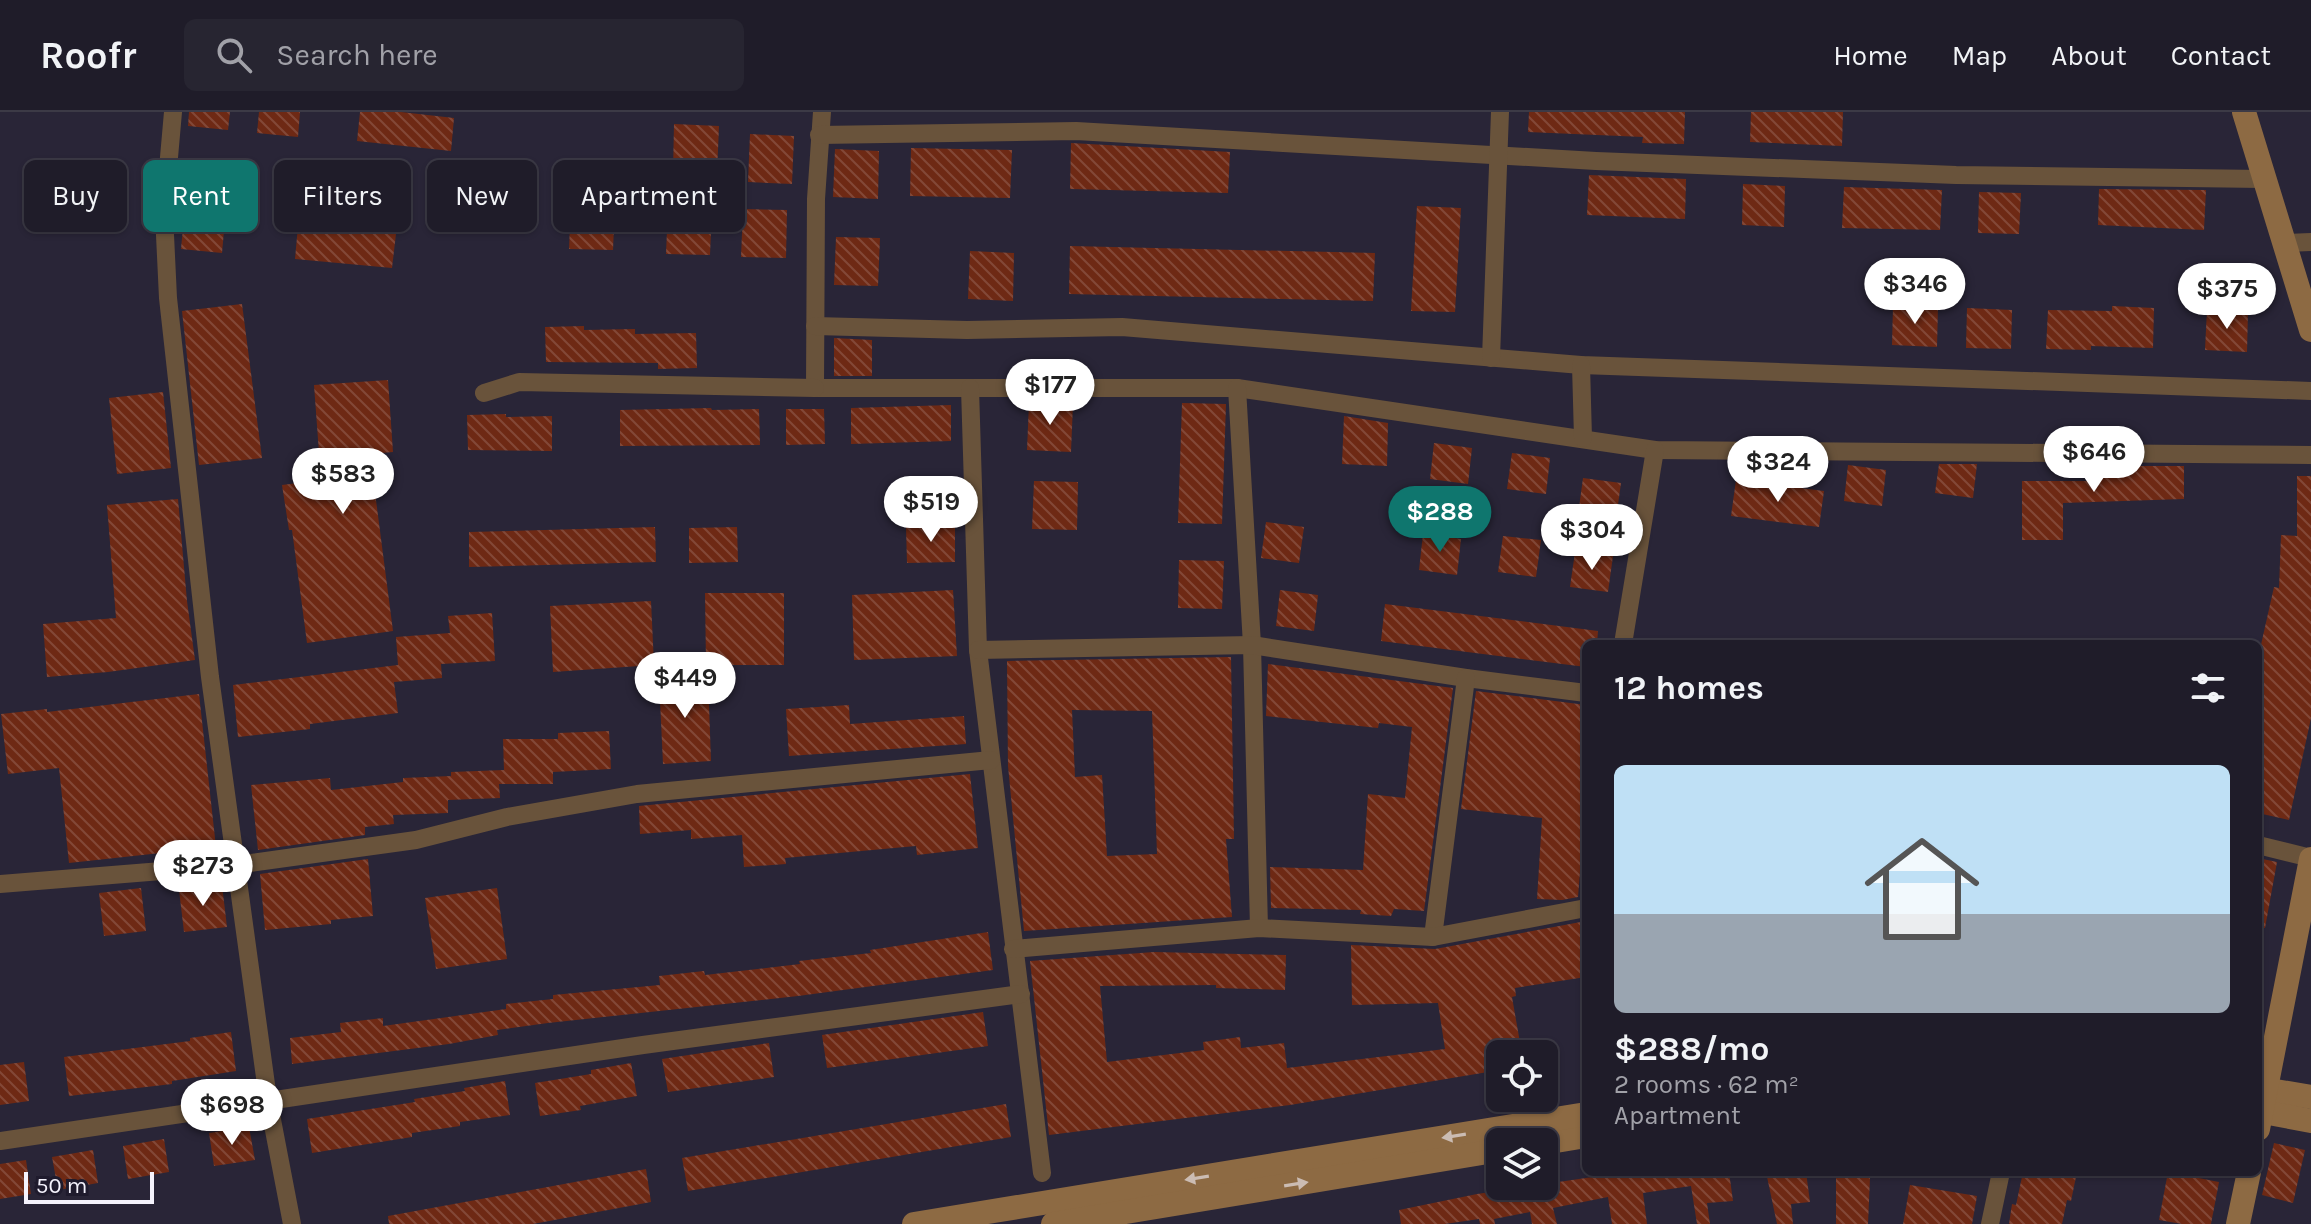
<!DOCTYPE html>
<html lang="en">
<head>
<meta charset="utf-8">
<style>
	:root { --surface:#1f1c29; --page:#272531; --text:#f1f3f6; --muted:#a1a1a8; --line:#3c3a46; --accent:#0f766e }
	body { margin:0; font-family:Karla,sans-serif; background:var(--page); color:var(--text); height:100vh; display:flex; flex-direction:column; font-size:30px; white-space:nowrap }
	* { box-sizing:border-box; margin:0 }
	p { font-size:26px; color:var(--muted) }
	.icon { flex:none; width:44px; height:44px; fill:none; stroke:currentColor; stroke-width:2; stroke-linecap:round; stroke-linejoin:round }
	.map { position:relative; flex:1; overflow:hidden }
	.drawer { position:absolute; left:1582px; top:528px; width:680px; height:536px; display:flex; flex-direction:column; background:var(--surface); border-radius:12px; box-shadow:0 2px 6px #0004,0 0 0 2px var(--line) }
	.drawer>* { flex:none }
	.guide { position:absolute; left:24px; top:48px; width:760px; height:72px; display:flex; gap:16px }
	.controls { position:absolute; left:1486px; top:928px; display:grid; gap:16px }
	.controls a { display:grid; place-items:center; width:72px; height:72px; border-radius:12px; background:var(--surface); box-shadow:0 2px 6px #0004,0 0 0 2px var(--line); font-size:40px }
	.scale { position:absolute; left:24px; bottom:20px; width:130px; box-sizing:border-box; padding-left:8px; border:4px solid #f5f3fd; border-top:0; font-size:22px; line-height:28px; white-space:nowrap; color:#f5f3fd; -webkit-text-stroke:6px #1f1b2d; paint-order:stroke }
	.price { position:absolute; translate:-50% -68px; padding:0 18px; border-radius:28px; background:#fff; color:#222; font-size:26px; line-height:52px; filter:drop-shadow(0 2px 4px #0008) }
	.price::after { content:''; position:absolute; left:50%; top:48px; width:24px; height:18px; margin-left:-12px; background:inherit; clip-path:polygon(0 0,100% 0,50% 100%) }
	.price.active { background:var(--accent); color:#fff }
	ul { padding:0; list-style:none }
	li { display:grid; align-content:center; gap:16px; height:424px; padding:0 32px }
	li+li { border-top:2px solid var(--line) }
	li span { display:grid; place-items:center; height:248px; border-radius:12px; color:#555 }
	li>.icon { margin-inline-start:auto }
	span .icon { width:144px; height:144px; fill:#fffc; stroke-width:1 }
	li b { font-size:34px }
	h2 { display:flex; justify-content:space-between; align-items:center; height:96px; padding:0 32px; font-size:34px }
	.tag { padding:0 28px; border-radius:12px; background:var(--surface); box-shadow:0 2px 6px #0004,0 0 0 2px var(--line); font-size:28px; line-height:72px }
	.tag.active { background:var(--accent); color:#fff }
	header { display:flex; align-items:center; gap:48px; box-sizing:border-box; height:112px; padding:0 40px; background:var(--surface); border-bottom:2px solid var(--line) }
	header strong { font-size:38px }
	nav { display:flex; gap:44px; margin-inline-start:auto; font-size:28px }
	.search { width:560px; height:72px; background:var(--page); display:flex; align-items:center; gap:20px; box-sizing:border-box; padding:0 28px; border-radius:12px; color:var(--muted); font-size:30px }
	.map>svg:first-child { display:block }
	.building { fill:url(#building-back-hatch); fill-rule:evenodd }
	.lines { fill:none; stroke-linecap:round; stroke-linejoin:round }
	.street { stroke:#69533b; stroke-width:18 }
	.secondary { stroke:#8d6a43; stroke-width:24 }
	.oneway { fill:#cbbcb3 }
</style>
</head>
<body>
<header>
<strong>Roofr</strong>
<div class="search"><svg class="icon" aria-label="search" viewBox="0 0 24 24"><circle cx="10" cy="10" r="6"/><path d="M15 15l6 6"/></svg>Search here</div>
<nav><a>Home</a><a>Map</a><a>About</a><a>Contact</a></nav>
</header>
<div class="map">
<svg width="2311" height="1112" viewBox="0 0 2311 1112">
	<defs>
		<pattern id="building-back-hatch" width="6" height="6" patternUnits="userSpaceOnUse" patternTransform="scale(2)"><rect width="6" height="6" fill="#6e2914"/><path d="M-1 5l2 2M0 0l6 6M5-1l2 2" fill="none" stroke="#834837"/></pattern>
	</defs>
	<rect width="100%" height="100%" fill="#292537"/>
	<g class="building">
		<path d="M189 0H230L228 18 188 14Z"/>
		<path d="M259 0H300L298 25 257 21Z"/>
		<path d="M360 0H401L454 6 451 39 357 29Z"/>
		<path d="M1529 0H1685L1684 32 1642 31 1643 25 1528 20Z"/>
		<path d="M1751 0H1843L1842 34 1750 30Z"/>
		<path d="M674 12 719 14 717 62 673 60Z"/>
		<path d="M750 22 794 24 792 72 748 70Z"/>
		<path d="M1071 31 1230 40 1228 81 1070 77Z"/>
		<path d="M911 36 1012 38 1010 86 910 84Z"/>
		<path d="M835 37 879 39 878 87 833 85Z"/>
		<path d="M1589 63 1686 67 1685 107 1587 103Z"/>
		<path d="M1743 72 1785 74 1784 115 1742 113Z"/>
		<path d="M1844 75 1942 78 1940 118 1842 116Z"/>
		<path d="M2099 77 2206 78 2204 118 2098 113Z"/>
		<path d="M1979 80 2021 81 2019 122 1978 121Z"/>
		<path d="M571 89 615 90 613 138 569 137Z"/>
		<path d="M668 94 712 95 710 143 666 142Z"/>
		<path d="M1417 94 1461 96 1455 200 1411 199Z"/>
		<path d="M743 97 787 98 786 146 741 145Z"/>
		<path d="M184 104 225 108 222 141 181 137Z"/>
		<path d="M298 114 396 122 392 156 295 147Z"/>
		<path d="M836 125 880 126 878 174 834 173Z"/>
		<path d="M1070 134 1375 141 1373 189 1069 182Z"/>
		<path d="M970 139 1014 141 1013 189 968 187Z"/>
		<path d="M242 192 262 346 199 353 182 199Z"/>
		<path d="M1893 194 1938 195 1937 235 1892 233Z"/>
		<path d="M2112 194 2154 196 2153 236 2091 234V238L2046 237 2048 198 2112 199Z"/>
		<path d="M1967 196 2012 198 2011 237 1966 236Z"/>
		<path d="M2207 197 2248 199 2247 240 2205 238Z"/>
		<path d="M584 214V218L635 217V222L696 221 697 256 658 257V251L546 250 545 215Z"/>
		<path d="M834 226 872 228V264H834Z"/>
		<path d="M388 268 393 340 370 342 393 519 307 531 292 418H289L282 373 321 368 314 273Z"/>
		<path d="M163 280 171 356 117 362 109 286Z"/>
		<path d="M1029 291 1073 292 1071 340 1027 338Z"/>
		<path d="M1182 291 1226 292 1222 412 1178 411Z"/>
		<path d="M951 293V329L851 332V296Z"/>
		<path d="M711 296 712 298 759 297 760 333 620 334V298Z"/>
		<path d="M786 297H824L825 332 786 333Z"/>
		<path d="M506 302V305L552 304V339L468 338 467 303Z"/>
		<path d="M1344 304 1388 311 1387 354 1342 352Z"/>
		<path d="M1434 331 1472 336 1468 372 1430 367Z"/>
		<path d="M1512 341 1550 346 1546 382 1507 377Z"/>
		<path d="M1939 352H1977L1973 386 1935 381Z"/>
		<path d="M1848 353 1886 358 1882 394 1844 389Z"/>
		<path d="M2087 354H2184V387L2063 391V428H2022V369H2088Z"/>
		<path d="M2297 364H2311V606L2289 708 2258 701V546L2274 475 2279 476 2281 423 2297 424Z"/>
		<path d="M1583 366 1621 371 1616 407 1578 403Z"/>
		<path d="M1736 368 1824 379 1819 415 1731 404Z"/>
		<path d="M1034 369 1078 370 1077 418 1032 417Z"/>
		<path d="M178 387 187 489 195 548 108 560 47 565 43 512 116 506 107 393Z"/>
		<path d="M1266 410 1304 415 1299 451 1261 446Z"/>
		<path d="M955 414V450L907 451 906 415Z"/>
		<path d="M655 415 656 450 469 455V420Z"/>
		<path d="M737 415 738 450 689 451V416Z"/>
		<path d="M1423 422 1461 427 1457 463 1419 458Z"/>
		<path d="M1503 424 1541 428 1536 465 1498 460Z"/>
		<path d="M1575 440 1613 444 1608 480 1570 475Z"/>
		<path d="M1179 448 1224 449 1222 497 1178 496Z"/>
		<path d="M953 478 957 544 854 548 852 483Z"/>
		<path d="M1280 478 1318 483 1314 519 1276 514Z"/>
		<path d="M705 481H784V553H706Z"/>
		<path d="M651 489 654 553 553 560 550 494Z"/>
		<path d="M1385 492 1598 519 1597 532H1586V555L1381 529Z"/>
		<path d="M492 501 495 549 441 552 442 566 394 570 398 601 310 612V617L238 625 233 573 398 553 396 525 450 521 448 504Z"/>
		<path d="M1231 545 1234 727H1226L1232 805 1024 819 1008 654 1007 549ZM1072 598 1152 599 1157 742 1107 744 1102 663 1075 665Z"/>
		<path d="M1268 552 1453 576 1424 799 1394 797 1391 804 1360 802 1361 798 1271 796 1270 755 1363 758 1368 682 1405 686 1412 615 1379 611 1378 616 1266 604Z"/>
		<path d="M708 565 711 649 663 652 659 567Z"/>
		<path d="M1476 579 1586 593V687L1578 785 1562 788 1537 787 1542 706 1461 697Z"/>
		<path d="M199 582 216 735 69 751 59 656 8 662 1 602 47 597V600Z"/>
		<path d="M849 593 850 612 964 604 966 632 789 644 786 597Z"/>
		<path d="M609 619 611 657 553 660V672H499L500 686 448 688V701L393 703 394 712 365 715V723L258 738 251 673 330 666 331 678 403 670V666L451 664V660L504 658 503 627H558V621Z"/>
		<path d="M970 662 978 736 917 743 916 734 785 746 786 752 744 755 742 723 691 727V718L640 722 639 694Z"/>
		<path d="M2258 746 2277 750 2265 816 2258 815Z"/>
		<path d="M368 747 373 804 331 808V812L265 818 260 762Z"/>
		<path d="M222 773 227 815 184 820 179 778Z"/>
		<path d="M141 776 146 819 104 824 99 781Z"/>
		<path d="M497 776 507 847 436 857 425 786Z"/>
		<path d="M1586 809V865L1515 876 1516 884 1512 885 1522 942H1500V958L1290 993 1049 1023 1030 849 1154 840 1286 843 1285 878 1216 876V873L1100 874 1107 950 1204 938 1203 930 1240 925 1241 936 1284 931 1287 956 1445 937 1438 891 1352 893 1351 833 1435 837Z"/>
		<path d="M988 820 993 858 798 884 548 911 497 918 498 923 449 932 292 952 290 926 341 920 340 911 383 906V914L506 897V892L553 887V883L660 873 659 864 704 859 705 863 800 852 799 849 871 841 870 838Z"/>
		<path d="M983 900 988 934 827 956 822 923Z"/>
		<path d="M231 920 236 959 172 969V972L69 984 64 945 190 929V926Z"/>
		<path d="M769 931 774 965 668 980 662 947Z"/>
		<path d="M24 950 29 989 0 993V953Z"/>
		<path d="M631 951 637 984 580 994 581 998 540 1004 535 971 591 962V958Z"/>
		<path d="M505 969 510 1003 460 1010V1014L412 1021V1025L312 1041 307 1007 415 990 414 987 465 979 464 976Z"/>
		<path d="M1006 992 1011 1025 688 1079 682 1046Z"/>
		<path d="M249 1015 255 1048 214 1054 209 1021Z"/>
		<path d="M164 1027 169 1060 128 1067 123 1034Z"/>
		<path d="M2274 1031 2305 1038 2293 1091 2262 1083Z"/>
		<path d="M93 1038 98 1071 58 1078 52 1045Z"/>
		<path d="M26 1048 31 1082 0 1087V1052Z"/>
		<path d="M646 1057 651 1090 533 1112H389L388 1104Z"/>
		<path d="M1627 1060H1729L1733 1089 1707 1091 1710 1112H1697L1691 1074 1643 1081 1647 1112H1612L1608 1085 1553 1096 1557 1112H1532L1530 1100 1494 1107 1495 1112H1480L1479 1107 1445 1112H1401L1399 1098 1477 1082Z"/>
		<path d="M1766 1060H1806L1810 1090 1791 1092 1793 1112H1777Z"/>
		<path d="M1836 1060H1866V1066H1870L1868 1112H1836Z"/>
		<path d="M2023 1060H2077L2071 1089 2067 1088 2062 1112H2009L2012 1092 2016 1093Z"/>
		<path d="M2168 1060 2219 1070 2211 1112H2182L2159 1108Z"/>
		<path d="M1910 1073 1977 1084 1972 1112H1903Z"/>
	</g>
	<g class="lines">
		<g class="street">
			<path d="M173 0 164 102 168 186 210 565 268 987 292 1112"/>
			<path d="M822 0 816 87 815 276H1237L1655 338 2311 343"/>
			<path d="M819 23 1076 19 1596 49 1956 63 2263 67"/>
			<path d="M2285 131 2311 130"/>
			<path d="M815 214 967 218 1122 215 1581 253 2311 279"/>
			<path d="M1491 246 1500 0"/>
			<path d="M1581 253 1583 326"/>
			<path d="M970 276 978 538 1042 1061"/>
			<path d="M1237 276 1252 533 1259 816"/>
			<path d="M484 281 519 270 815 276"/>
			<path d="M1623 532 1655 338"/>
			<path d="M978 538 1252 533 1466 566 1586 581"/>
			<path d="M2258 733 2311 746"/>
			<path d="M0 772 236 753 416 728 507 705 637 682 991 648"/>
			<path d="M1433 825 1466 566"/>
			<path d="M1013 837 1259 816 1433 825 1586 796"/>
			<path d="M0 1029 643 933 1021 882"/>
			<path d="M1990 1112 2001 1060"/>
		</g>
		<g class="secondary">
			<path d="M2244 0 2311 218"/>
			<path d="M2258 976 2311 985"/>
			<path d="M2258 999 2311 1009"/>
			<path d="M2258 1017 2311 747"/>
			<path d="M1544 1031 1586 1024"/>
			<path d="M914 1112 1586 1002"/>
			<path d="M1053 1112 1500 1038"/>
			<path d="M2238 1112 2249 1060"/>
		</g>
	</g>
	<defs><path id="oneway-solid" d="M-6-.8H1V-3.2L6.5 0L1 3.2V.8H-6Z" transform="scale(2)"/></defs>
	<g class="oneway">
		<use href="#oneway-solid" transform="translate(1454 1024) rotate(171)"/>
		<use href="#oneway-solid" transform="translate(1197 1066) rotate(171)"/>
		<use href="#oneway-solid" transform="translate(1296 1072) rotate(-9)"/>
	</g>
</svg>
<div class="controls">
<a><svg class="icon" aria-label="locate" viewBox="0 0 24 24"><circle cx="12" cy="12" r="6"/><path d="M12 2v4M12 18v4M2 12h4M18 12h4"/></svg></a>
<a><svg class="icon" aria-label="layers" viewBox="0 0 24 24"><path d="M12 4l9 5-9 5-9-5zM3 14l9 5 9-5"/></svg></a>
</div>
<div class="scale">50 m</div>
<b class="price" style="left:1915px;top:214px">$346</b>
<b class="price" style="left:2227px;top:219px">$375</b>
<b class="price" style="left:1050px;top:315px">$177</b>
<b class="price" style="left:2094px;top:382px">$646</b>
<b class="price" style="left:1778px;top:392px">$324</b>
<b class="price" style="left:343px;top:404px">$583</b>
<b class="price" style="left:931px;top:432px">$519</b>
<b class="price active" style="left:1440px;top:442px">$288</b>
<b class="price" style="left:1592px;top:460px">$304</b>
<b class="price" style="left:685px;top:608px">$449</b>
<b class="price" style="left:203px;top:796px">$273</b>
<b class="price" style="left:232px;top:1035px">$698</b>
<div class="guide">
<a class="tag">Buy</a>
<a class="tag active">Rent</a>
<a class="tag">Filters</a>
<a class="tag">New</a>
<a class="tag">Apartment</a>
</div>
<section class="drawer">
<h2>12 homes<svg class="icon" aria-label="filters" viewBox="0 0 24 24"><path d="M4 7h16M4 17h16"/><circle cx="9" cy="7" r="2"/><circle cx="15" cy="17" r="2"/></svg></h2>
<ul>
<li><span style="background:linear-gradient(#bfe0f5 60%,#9aa5b1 0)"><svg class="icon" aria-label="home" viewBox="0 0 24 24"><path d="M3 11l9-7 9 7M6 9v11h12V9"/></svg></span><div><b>$288/mo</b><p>2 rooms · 62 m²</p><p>Apartment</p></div></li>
</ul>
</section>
</div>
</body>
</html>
